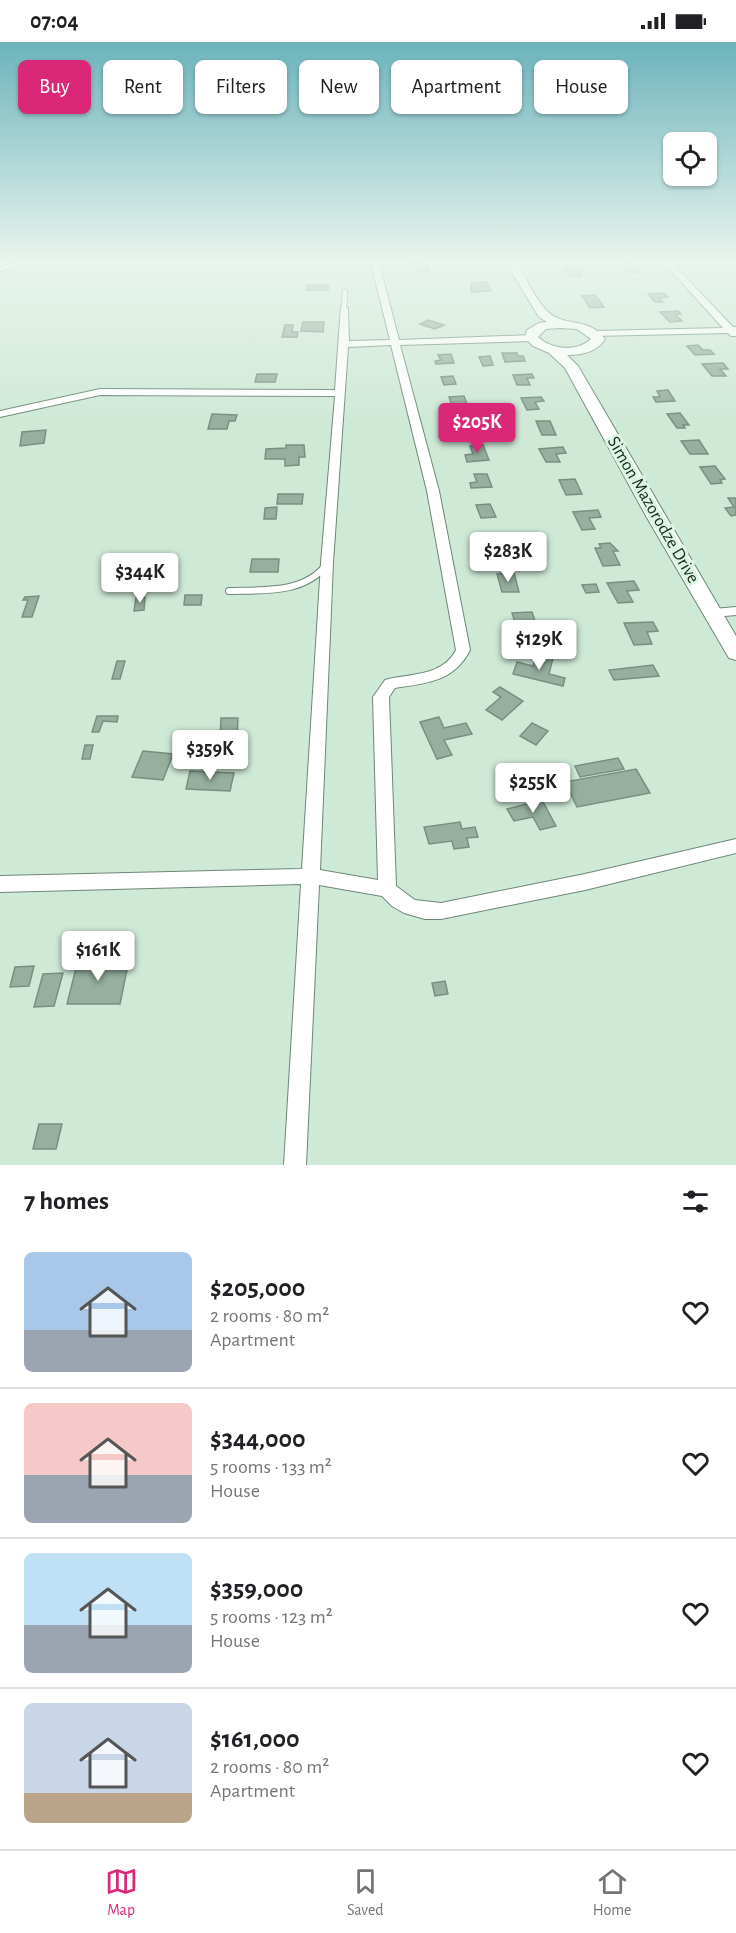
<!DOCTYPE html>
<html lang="en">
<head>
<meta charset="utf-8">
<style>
	:root { --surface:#fff; --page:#f6f6f6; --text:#202124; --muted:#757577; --line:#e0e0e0; --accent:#db2777 }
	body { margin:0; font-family:"Alegreya Sans",sans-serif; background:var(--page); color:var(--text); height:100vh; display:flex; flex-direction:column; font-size:22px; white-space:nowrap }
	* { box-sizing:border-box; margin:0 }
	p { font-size:20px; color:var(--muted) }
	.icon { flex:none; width:33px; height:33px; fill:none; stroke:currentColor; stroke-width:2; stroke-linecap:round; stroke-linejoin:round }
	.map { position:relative; height:1123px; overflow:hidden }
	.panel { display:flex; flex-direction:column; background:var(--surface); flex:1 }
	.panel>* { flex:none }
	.guide { position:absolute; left:18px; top:18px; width:700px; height:54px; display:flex; gap:12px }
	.controls { position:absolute; left:663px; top:90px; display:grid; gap:12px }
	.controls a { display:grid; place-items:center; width:54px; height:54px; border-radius:9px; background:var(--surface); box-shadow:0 2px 4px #0004; font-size:30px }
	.price { position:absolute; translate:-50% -51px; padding:0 14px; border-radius:6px; background:#fff; color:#222; font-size:20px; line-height:39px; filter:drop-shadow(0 2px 3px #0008) }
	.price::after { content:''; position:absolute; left:50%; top:36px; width:18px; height:14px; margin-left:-9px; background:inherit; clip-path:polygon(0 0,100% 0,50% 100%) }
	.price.selected { background:var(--accent); color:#fff }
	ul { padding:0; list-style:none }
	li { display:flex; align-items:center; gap:18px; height:150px; padding:0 24px }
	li+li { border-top:2px solid var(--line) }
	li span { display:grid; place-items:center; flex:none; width:168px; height:120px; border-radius:9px; color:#555 }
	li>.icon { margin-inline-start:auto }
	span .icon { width:72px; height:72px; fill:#fffc; stroke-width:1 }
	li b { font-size:26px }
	h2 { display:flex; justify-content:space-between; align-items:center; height:72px; padding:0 24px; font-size:26px }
	.pill { padding:0 21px; border-radius:9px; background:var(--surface); box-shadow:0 2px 4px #0004; font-size:21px; line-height:54px }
	.pill.selected { background:var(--accent); color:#fff }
	.status { display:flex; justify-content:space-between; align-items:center; height:42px; padding:0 30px; background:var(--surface); direction:ltr }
	.status svg { height:16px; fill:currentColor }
	.tabs { display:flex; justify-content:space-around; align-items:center; height:84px; border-top:2px solid var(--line); background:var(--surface); font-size:16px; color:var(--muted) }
	.tabs a { display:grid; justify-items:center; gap:3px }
	.tabs .selected { color:var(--accent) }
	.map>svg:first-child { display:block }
	.building { fill:#96af9f; stroke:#789080; stroke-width:1.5 }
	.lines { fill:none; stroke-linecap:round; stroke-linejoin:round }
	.lane-far1-casing { stroke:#6e8676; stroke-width:6 }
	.lane-casing { stroke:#6e8676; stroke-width:8 }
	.street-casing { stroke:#6e8676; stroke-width:2 }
	.secondary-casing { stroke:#6e8676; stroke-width:2 }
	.lane-far1 { stroke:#fff; stroke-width:4.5 }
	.lane { stroke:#fff; stroke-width:6 }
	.street { fill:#fff; fill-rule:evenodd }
	.secondary { fill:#fff; fill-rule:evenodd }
	.labels { text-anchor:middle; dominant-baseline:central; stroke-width:6; stroke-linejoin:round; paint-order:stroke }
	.street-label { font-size:18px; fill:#1c261f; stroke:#dcf6e4 }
</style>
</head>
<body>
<div class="status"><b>07:04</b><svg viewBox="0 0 49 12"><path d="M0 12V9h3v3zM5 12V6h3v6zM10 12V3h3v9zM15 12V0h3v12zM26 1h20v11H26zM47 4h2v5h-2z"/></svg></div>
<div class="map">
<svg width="736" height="1123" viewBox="0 0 736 1123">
	<rect width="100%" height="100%" fill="#cfe9d7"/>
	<g class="building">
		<path d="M426 221 429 229H417L415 223 411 222Z"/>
		<path d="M622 222H637L641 225H635L639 230H629Z"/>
		<path d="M581 224 584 228H578L582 234H570L563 225Z"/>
		<path d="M487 240 491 249 471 250V241Z"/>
		<path d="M307 243H328V248H306Z"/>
		<path d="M664 251 668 255 659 256 663 260H655L648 252Z"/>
		<path d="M595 253 604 265 590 266 582 254Z"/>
		<path d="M678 269 681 272H675L682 279 670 280 660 270Z"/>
		<path d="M428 278 444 283 435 287 420 282Z"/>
		<path d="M303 280H324L323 290 301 289Z"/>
		<path d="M285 283H293L292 290H298L297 295H282Z"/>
		<path d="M698 303 703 308H710L714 312 695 313 687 304Z"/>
		<path d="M502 311H517L518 314H523L525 319 505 320Z"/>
		<path d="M451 312 454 321 436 322 435 319 441 318 438 313Z"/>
		<path d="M490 314 493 323 483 324 479 315Z"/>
		<path d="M723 321 728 327H720L726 334H712L702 322Z"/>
		<path d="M257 332H277L275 340H255Z"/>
		<path d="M532 332 534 336H527L530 343H517L513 333Z"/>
		<path d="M453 334 456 342 444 343 441 335Z"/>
		<path d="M668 348 675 359 656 360 653 355H660L657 349Z"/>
		<path d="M464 354 468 365H461L463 369 454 370 449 355Z"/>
		<path d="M541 355 544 359 535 360 539 367 527 368 521 356Z"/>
		<path d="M680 371 689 383H683L685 386H677L667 372Z"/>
		<path d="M212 372 237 373 235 379H229L227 387H208Z"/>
		<path d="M467 379 470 390 455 391 451 380Z"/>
		<path d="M536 379H550L556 393H542Z"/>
		<path d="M46 388 44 401 20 404 22 390Z"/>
		<path d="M699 398 708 412H690L681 399Z"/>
		<path d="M286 403H304L305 415H299V423L285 424V417H265L266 407 286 406Z"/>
		<path d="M483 403 489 418 467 420 465 413 473 412 470 404Z"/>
		<path d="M563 405 566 411 556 412 560 420H546L539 407Z"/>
		<path d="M715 424 725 437 720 438 722 441 711 442 700 425Z"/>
		<path d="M474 432H487L492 445 471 446 470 441 477 440Z"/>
		<path d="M575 437 582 452 566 453 559 438Z"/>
		<path d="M278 452H303L302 462H277Z"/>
		<path d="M728 456H736V473L731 474 725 466 734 465Z"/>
		<path d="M490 462 496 475 481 476 476 463Z"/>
		<path d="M277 465 276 477H264L265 466Z"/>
		<path d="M598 468 601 475 589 476 595 487 582 488 573 470Z"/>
		<path d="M505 492 514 510 498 512 490 493Z"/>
		<path d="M610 501 618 509H613L620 523 603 524 595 506H601L599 502Z"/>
		<path d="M252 517H279L278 530H250Z"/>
		<path d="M514 531 519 550H502L497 532Z"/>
		<path d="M634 539 639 548 627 549 633 560 618 561 607 541Z"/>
		<path d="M596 542 599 550 586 551 582 543Z"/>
		<path d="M185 553H202L201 563H184Z"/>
		<path d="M39 554 32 575H22L28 558H23L25 555Z"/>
		<path d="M145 555 144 568 134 569 136 556Z"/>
		<path d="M532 570 538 588 518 589 512 571Z"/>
		<path d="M653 580 658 589 647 590 652 602 634 603 624 581Z"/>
		<path d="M537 612 553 616 549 632 565 636 563 644 513 632 517 620 533 624Z"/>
		<path d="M117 619H125L120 637H112Z"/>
		<path d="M653 623 659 634 614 638 609 628Z"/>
		<path d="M500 645 523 659 502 678 486 668 501 655 493 650Z"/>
		<path d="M97 674H118L117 680 103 679 99 690H92Z"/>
		<path d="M439 675 444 686 466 681 472 692 444 698 452 713 437 717 420 680Z"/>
		<path d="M221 676H238L237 698 220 699Z"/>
		<path d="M532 681 548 689 536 703 520 694Z"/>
		<path d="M85 703H93L90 717H82Z"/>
		<path d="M143 709 173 712 163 738 132 735Z"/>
		<path d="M618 716 624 727 580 735 575 724Z"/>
		<path d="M636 727 650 751 577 765 565 740Z"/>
		<path d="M190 729 234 731 230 749 186 747Z"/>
		<path d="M542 758 556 784 540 788 533 775 514 779 507 767Z"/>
		<path d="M460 780 462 787 475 785 478 795 467 796 469 805 454 807 452 799 429 802 424 785Z"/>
		<path d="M78 918H129L120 962H67Z"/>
		<path d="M34 924 29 944 10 945 15 925Z"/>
		<path d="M63 931 54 964 34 965 43 932Z"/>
		<path d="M445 939 448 952 435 954 432 941Z"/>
		<path d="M39 1082H62L56 1107H33Z"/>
	</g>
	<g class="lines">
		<defs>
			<path id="lane-far1" d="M344 266 345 250"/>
			<path id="lane" d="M229 549C262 548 304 552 326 523"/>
			<g id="street">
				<path d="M17 221H33L0 229V225Z"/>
				<path d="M371 221H379L399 298 532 293 537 296 532 299 400 303 439 449 470 608C454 640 426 641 395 646L389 655 396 844 415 858 441 861 585 832 736 797V811L585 848 441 877H425L404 871 392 864 382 854 319 843 306 1123H284L301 842 0 850V834L302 827 321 521 335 354 100 353 0 375V369L100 347 335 348 341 264 348 266 349 299 390 298ZM391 303 427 449 456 608C442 635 410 631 385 638L373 655 378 838 320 828 333 521 348 305Z"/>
				<path d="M664 221H672L733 285H736V294H731L728 291 592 294 591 292 595 289 723 286Z"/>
				<path d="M736 565V573L713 575 706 571 713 567Z"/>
			</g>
			<path id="secondary" d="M506 221H517C526 236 535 257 547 269 564 286 588 274 605 297 597 310 582 313 567 313L578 324 736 594V618L729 616 726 611 646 474 565 326 549 311 533 304 525 296 527 288 539 281 547 280 539 275ZM560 286 577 287 591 297C577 310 552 308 538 295L546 287Z"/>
		</defs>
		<use href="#lane-far1" class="lane-far1-casing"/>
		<use href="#lane" class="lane-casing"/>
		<use href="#street" class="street-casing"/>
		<use href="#secondary" class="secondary-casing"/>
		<use href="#lane-far1" class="lane-far1"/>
		<use href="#lane" class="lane"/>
		<use href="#street" class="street"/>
		<use href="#secondary" class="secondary"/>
	</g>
	<linearGradient id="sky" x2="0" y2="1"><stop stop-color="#6cb3bc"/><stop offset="0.58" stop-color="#e9f5ed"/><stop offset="1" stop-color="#e9f5ed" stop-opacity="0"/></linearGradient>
	<rect width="736" height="378" fill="url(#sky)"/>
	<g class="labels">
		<g class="street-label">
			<text transform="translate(653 468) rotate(60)">Simon Mazorodze Drive</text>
		</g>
	</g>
</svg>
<div class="controls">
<a><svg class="icon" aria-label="locate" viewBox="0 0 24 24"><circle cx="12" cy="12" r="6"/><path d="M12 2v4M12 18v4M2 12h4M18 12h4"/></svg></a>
</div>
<b class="price selected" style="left:477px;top:412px">$205K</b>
<b class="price" style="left:508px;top:541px">$283K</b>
<b class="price" style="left:140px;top:562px">$344K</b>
<b class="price" style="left:539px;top:629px">$129K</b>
<b class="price" style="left:210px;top:739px">$359K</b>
<b class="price" style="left:533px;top:772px">$255K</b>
<b class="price" style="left:98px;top:940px">$161K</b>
<div class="guide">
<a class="pill selected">Buy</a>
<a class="pill">Rent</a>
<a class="pill">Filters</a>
<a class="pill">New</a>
<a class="pill">Apartment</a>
<a class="pill">House</a>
</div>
</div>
<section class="panel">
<h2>7 homes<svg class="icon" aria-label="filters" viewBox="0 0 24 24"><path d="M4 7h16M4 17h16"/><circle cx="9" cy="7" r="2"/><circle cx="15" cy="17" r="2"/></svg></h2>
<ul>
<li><span style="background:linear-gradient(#a9c7e8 65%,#9aa5b1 0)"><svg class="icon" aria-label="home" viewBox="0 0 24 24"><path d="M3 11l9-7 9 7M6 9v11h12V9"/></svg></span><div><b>$205,000</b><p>2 rooms · 80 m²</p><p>Apartment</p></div><svg class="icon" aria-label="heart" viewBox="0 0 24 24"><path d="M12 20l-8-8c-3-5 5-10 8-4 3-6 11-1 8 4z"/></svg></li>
<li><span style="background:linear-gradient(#f6c9c9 60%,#9aa5b1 0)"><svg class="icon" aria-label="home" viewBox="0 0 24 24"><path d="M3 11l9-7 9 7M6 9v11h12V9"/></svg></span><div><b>$344,000</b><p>5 rooms · 133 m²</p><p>House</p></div><svg class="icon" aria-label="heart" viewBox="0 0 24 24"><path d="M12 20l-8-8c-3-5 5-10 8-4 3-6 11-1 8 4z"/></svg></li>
<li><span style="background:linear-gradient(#bfe0f5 60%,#9aa5b1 0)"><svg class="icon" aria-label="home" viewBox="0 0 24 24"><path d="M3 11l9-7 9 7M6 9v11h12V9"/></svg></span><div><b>$359,000</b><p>5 rooms · 123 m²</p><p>House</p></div><svg class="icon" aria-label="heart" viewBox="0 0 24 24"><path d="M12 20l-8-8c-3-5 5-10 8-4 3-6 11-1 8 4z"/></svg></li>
<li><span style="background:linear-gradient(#c9d6e8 75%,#b9a48a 0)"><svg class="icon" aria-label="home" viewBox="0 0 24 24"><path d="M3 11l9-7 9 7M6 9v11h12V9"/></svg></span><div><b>$161,000</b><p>2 rooms · 80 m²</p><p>Apartment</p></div><svg class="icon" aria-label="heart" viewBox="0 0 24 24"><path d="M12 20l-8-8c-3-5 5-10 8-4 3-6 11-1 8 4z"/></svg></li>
</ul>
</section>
<nav class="tabs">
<a class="selected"><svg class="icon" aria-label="map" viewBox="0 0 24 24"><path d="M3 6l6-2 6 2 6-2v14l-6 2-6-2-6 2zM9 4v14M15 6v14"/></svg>Map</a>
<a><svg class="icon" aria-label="saved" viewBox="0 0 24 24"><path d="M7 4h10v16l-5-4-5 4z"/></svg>Saved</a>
<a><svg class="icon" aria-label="home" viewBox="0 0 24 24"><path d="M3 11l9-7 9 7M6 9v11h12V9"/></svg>Home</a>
</nav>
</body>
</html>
